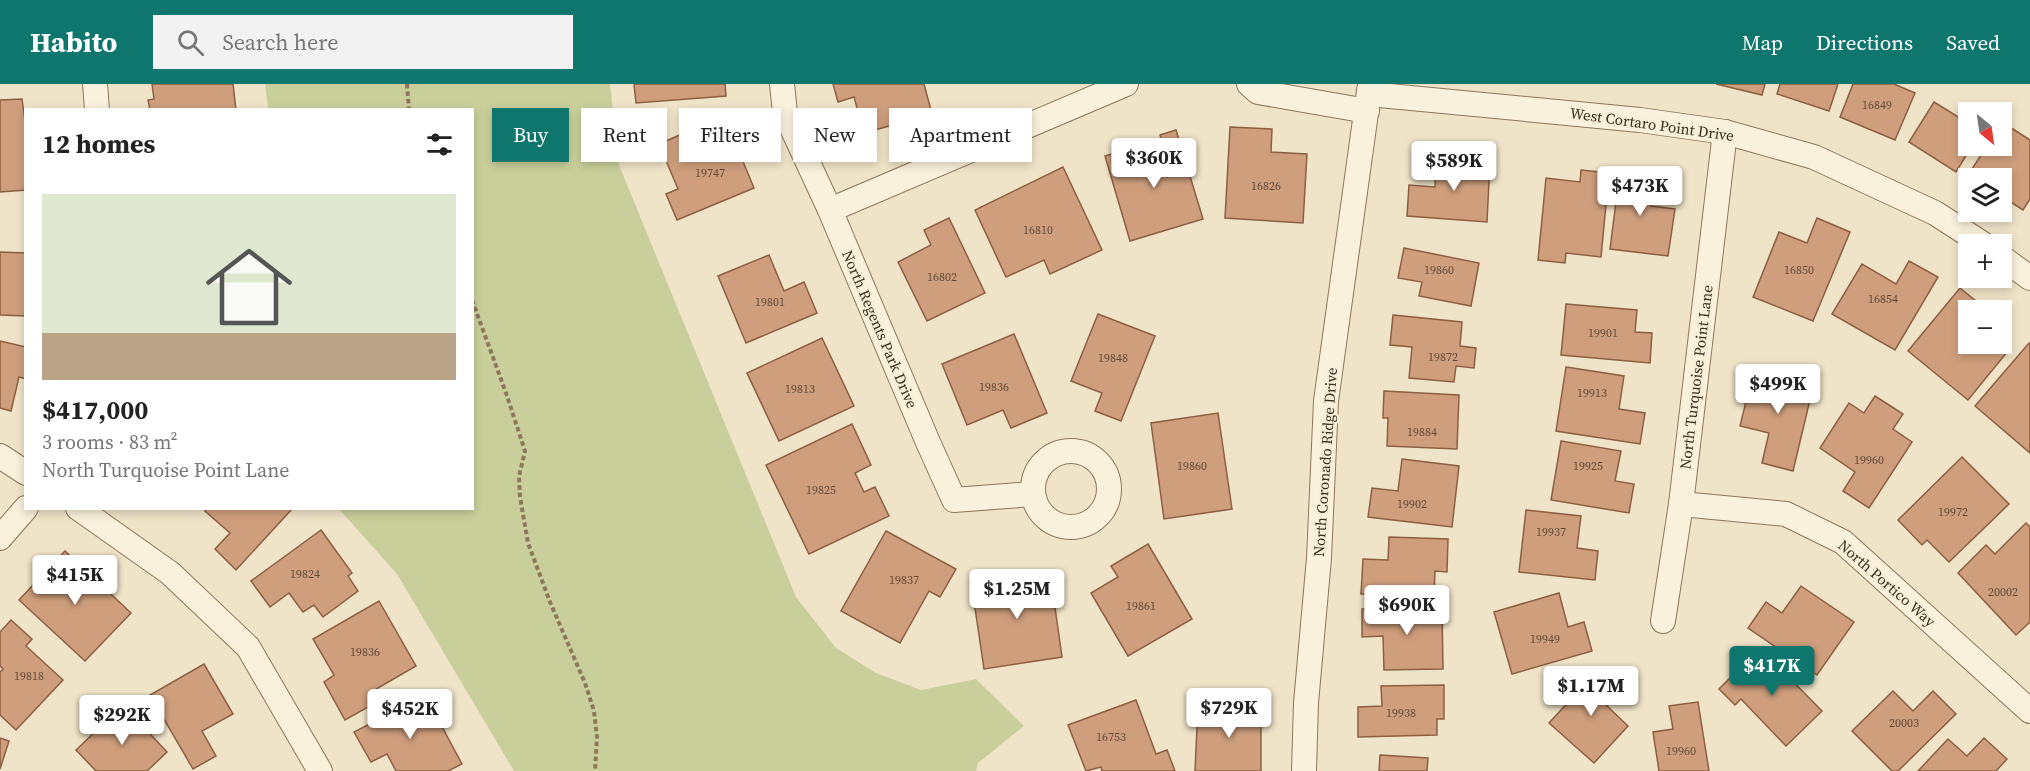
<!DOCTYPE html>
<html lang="en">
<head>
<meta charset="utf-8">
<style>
	:root { --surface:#fff; --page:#f2f2f2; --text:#222; --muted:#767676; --accent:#0f766e }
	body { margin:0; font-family:"Source Serif 4",serif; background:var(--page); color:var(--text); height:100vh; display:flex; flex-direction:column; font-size:22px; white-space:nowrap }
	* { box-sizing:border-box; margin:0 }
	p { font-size:20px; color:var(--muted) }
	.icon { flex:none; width:33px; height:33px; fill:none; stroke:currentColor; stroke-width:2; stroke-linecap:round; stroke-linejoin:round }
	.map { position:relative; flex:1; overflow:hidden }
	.sheet { position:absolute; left:24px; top:24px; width:450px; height:402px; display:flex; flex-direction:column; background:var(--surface); border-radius:0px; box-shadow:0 3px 9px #0003 }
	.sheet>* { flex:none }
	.hud { position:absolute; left:492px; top:24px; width:570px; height:54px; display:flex; gap:12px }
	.needle { width:39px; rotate:151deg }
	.fabs { position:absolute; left:1958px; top:18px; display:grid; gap:12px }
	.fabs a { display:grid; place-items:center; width:54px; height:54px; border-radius:0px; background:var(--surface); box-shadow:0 3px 9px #0003; font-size:30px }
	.price { position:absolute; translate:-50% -51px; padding:0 14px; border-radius:6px; background:#fff; color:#222; font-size:20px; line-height:39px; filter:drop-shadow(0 2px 3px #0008) }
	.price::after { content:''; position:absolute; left:50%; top:36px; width:18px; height:14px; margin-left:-9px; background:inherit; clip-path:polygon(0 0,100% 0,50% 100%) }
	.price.current { background:var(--accent); color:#fff }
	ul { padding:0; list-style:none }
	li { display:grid; align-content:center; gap:12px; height:318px; padding:0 18px }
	li span { display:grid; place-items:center; height:186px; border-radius:0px; color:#555 }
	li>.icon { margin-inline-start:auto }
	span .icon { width:108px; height:108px; fill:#fffc; stroke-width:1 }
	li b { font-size:26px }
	h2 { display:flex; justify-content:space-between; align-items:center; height:72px; padding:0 18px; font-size:26px }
	.pill { padding:0 21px; border-radius:0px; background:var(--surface); box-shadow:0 3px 9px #0003; font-size:21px; line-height:54px }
	.pill.current { background:var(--accent); color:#fff }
	header { display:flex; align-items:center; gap:36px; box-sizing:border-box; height:84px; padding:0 30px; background:var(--accent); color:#fff }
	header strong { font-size:28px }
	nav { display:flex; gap:33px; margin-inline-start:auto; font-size:21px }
	.search { width:420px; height:54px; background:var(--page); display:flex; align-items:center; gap:15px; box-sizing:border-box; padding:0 21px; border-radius:0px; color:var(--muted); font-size:22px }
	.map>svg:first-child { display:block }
	.green { fill:#c9cf9b }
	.building { fill:#cf9f7d; stroke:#8d5f41; stroke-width:1.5 }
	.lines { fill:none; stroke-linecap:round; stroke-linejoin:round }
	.minor-casing { stroke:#8d765c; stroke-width:26 }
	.path { stroke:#8d765c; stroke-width:4; stroke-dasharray:4.5 3; stroke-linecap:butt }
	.minor { stroke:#faf1dc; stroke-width:24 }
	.labels { text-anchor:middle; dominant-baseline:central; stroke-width:4.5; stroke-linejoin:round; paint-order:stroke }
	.number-label { font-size:12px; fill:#624a37 }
	.street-label { font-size:15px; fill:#3d2e20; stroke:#f7eed8 }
</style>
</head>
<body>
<header>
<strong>Habito</strong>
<div class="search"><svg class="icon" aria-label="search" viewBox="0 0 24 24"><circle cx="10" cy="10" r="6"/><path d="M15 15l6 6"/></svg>Search here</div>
<nav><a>Map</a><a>Directions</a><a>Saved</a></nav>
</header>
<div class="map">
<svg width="2030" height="687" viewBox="0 0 2030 687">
	<rect width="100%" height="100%" fill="#f0e4c8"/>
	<path class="green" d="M265 0H610L619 81 796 513 836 564 876 589 921 606 976 595 1024 642 978 679 976 687H514L397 490 339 425 472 424V26L268 25Z"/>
	<g class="building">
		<path d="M152 0H233L236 26H150L148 16 154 15Z"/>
		<path d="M634 0H725L726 12 636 19Z"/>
		<path d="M833 0H924L932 30 864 49 854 13 838 18Z"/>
		<path d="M1716 0H1765L1762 11Z"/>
		<path d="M1780 0H1838L1829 27 1777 10Z"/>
		<path d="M1853 0H1894L1915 9 1895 56 1840 33Z"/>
		<path d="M22 15 26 44V106L0 108V16Z"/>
		<path d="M1934 18 1968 39V62H1972L1956 88 1909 58Z"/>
		<path d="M733 28 751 71 742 75 754 104 677 136 666 110 678 105 659 60Z"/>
		<path d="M2002 38 2030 56V115L2023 126 2001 112V94H1974L1968 91 1987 62H2001Z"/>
		<path d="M1230 43 1272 45 1271 68 1307 70 1303 139 1225 134Z"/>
		<path d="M1176 46 1203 135 1130 157 1105 72 1146 60 1151 76 1166 71 1160 51Z"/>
		<path d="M1436 73 1490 77 1487 138 1407 132 1409 101 1435 103Z"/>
		<path d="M1063 83 1102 166 1050 190 1044 176 1006 193 975 126Z"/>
		<path d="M1581 86 1609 89 1601 173 1566 169 1565 179 1538 176 1546 94 1580 98Z"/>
		<path d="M1620 86 1654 90 1651 122 1675 125 1668 172 1610 165Z"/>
		<path d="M949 134 985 209 927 237 898 178 931 161 924 146Z"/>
		<path d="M1817 134 1850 148 1813 237 1753 213 1779 148 1807 159Z"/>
		<path d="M1404 164 1479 179 1471 222 1419 212 1422 198 1398 194Z"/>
		<path d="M0 168 26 169V232L0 231Z"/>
		<path d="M769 171 784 207 804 198 817 229 746 259 718 192Z"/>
		<path d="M1909 177 1938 193 1895 266 1832 230 1862 180 1896 200Z"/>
		<path d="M1960 204 1986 225 1968 226V260H1998L2008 267 1968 316 1908 267Z"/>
		<path d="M1566 220 1637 226 1635 248 1652 249 1650 279 1561 271Z"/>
		<path d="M1098 230 1155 252 1121 337 1095 327 1102 309 1071 297Z"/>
		<path d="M1393 231 1462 238 1460 262 1476 264 1474 284 1456 282 1454 298 1409 294 1412 263 1390 261Z"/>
		<path d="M1014 250 1047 329 1011 344 1003 326 967 341 942 280Z"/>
		<path d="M822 254 854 322 779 357 747 289Z"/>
		<path d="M0 257 26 263V295L19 293 11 327 0 324Z"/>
		<path d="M2029 259 2030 260V369L1975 322Z"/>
		<path d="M1566 283 1624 292 1619 325 1645 329 1640 360 1556 347Z"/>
		<path d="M1754 285 1814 299 1793 387 1762 379 1769 349 1740 342Z"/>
		<path d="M1384 307 1459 311 1457 365 1387 362 1388 334H1383Z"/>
		<path d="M1875 312 1903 330 1893 345 1912 358 1869 424 1843 407 1855 388 1820 364 1849 319 1864 329Z"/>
		<path d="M1218 329 1232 425 1164 435 1151 339Z"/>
		<path d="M852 340 871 381 855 389 864 408 875 403 889 432 809 470 766 381Z"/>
		<path d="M1561 357 1621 367 1615 397 1634 400 1629 429 1551 416Z"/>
		<path d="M1962 373 2009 420 1949 478 1927 456 1922 461 1898 436Z"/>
		<path d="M1402 375 1459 382 1452 443 1368 433 1372 404 1398 407Z"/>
		<path d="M207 424H293L236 486 215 465 230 449 205 427Z"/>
		<path d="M1526 426 1581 432 1577 464 1598 467 1595 496 1519 488Z"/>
		<path d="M2026 439 2030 443V538L2016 551 1958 489 1986 461 1995 470Z"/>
		<path d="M321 446 352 489 348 492 358 507 323 533 314 521 303 528 289 509 270 523 251 497Z"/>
		<path d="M886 447 956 485 940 513 929 507 900 559 841 527Z"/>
		<path d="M1389 453 1448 455 1447 488 1435 487 1434 512 1361 510 1363 475 1388 476Z"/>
		<path d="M1148 460 1192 535 1128 572 1091 509 1118 493 1111 482Z"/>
		<path d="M65 467 131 529 85 577 19 516Z"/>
		<path d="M1057 487 1060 508 1053 509 1062 573 984 585 971 497 1014 491 1017 510 1033 508 1031 490Z"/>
		<path d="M1801 502 1854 538 1817 591 1748 544 1766 518 1782 529Z"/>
		<path d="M1559 509 1568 543 1584 538 1592 567 1512 590 1494 528Z"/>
		<path d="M379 517 416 582 371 608 377 618 345 636 324 598 334 591 313 555Z"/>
		<path d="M1442 523 1443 585 1384 586 1383 552 1362 553V525Z"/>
		<path d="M11 536 32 555 26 562 63 596 16 646 0 631V588L3 585 0 582V548Z"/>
		<path d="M1760 564 1822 627 1786 662 1741 615 1735 621 1719 605Z"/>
		<path d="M204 580 233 630 202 647 216 672 193 685 150 611Z"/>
		<path d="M1599 585 1622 605 1607 622 1628 642 1594 679 1549 639Z"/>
		<path d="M1444 601V635H1437V651L1358 653V623L1382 622 1381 602Z"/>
		<path d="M1893 607 1913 627 1933 607 1956 630 1898 687H1892L1852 647Z"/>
		<path d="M425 611 462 680 448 687H396L387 670 371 678 354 648Z"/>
		<path d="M1136 616 1156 670 1167 666 1175 687H1102L1101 683 1086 687 1068 641Z"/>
		<path d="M1698 618 1709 687H1659L1653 648 1673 645 1669 622Z"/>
		<path d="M123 621 167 668 147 687H96L76 666Z"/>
		<path d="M1198 621 1261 623V687H1195Z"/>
		<path d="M0 654 9 657 0 685Z"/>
		<path d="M1984 654 2007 675 1996 687H1918L1948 655 1967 672Z"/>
		<path d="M1380 671 1428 674 1427 687H1379Z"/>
	</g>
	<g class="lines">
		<defs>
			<g id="minor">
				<path d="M95 0 97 26"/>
				<path d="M782 0 785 29 830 126 927 356 954 416 1033 410"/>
				<path d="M1249 0 1258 8 1367 27"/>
				<path d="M1369 10 1640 36 1725 48 1814 73 1935 129 1983 160"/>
				<path d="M830 126 1126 0"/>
				<path d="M2001 173 2030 194"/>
				<circle cx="1071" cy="405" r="38"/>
				<path d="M0 372 26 389"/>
				<path d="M1681 420 1786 430 1843 458 2030 627"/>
				<path d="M78 424 170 489 248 563 320 687"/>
				<path d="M0 454 26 424"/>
				<path d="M1663 537 1681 420 1725 48"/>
				<path d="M1304 687 1306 619 1319 474 1326 317 1370 0"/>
			</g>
		</defs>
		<use href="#minor" class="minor-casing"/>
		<g class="path">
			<path d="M407 0 409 26"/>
			<path d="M472 216 506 309 525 367 519 392 520 413 528 459 550 518 585 599 594 627 597 653 595 687"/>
		</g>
		<use href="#minor" class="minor"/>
	</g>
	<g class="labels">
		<g class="number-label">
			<text x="1877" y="21">16849</text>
			<text x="710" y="89">19747</text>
			<text x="1266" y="102">16826</text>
			<text x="1038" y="146">16810</text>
			<text x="1439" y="186">19860</text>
			<text x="1799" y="186">16850</text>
			<text x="942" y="193">16802</text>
			<text x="1883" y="215">16854</text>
			<text x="770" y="218">19801</text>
			<text x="1603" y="249">19901</text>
			<text x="1443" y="273">19872</text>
			<text x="1113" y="274">19848</text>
			<text x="994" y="303">19836</text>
			<text x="800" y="305">19813</text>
			<text x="1592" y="309">19913</text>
			<text x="1422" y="348">19884</text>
			<text x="1869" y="376">19960</text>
			<text x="1192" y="382">19860</text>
			<text x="1588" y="382">19925</text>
			<text x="821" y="406">19825</text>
			<text x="1412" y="420">19902</text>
			<text x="1953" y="428">19972</text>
			<text x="1551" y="448">19937</text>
			<text x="305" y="490">19824</text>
			<text x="904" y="496">19837</text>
			<text x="2003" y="508">20002</text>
			<text x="1141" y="522">19861</text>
			<text x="1545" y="555">19949</text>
			<text x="365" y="568">19836</text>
			<text x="29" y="592">19818</text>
			<text x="1401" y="629">19938</text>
			<text x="1904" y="639">20003</text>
			<text x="1111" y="653">16753</text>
			<text x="1681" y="667">19960</text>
		</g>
		<g class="street-label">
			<text transform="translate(1652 40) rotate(8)">West Cortaro Point Drive</text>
			<text transform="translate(880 245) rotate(67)">North Regents Park Drive</text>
			<text transform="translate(1696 293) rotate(-83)">North Turquoise Point Lane</text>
			<text transform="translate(1325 378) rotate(-86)">North Coronado Ridge Drive</text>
			<text transform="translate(1887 499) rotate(41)">North Portico Way</text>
		</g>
	</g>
</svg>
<div class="fabs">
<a><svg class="needle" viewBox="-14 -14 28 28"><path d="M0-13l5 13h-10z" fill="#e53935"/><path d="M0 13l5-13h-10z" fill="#767676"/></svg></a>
<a><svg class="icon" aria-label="layers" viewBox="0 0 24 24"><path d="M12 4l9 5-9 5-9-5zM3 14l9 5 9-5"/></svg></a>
<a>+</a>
<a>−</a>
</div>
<b class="price" style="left:1154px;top:105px">$360K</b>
<b class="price" style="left:1454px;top:108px">$589K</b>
<b class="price" style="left:1640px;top:133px">$473K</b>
<b class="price" style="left:1778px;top:331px">$499K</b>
<b class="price" style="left:75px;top:522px">$415K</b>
<b class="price" style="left:1017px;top:536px">$1.25M</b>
<b class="price" style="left:1407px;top:552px">$690K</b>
<b class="price current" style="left:1772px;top:613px">$417K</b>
<b class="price" style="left:1591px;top:633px">$1.17M</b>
<b class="price" style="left:1229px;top:655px">$729K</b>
<b class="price" style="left:410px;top:656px">$452K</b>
<b class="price" style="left:122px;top:662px">$292K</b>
<div class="hud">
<a class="pill current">Buy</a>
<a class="pill">Rent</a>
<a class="pill">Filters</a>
<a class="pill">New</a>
<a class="pill">Apartment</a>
</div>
<section class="sheet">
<h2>12 homes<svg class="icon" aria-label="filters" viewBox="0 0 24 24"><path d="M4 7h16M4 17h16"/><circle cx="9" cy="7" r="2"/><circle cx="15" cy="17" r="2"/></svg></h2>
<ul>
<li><span style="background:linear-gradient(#dfe7d0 75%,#b9a48a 0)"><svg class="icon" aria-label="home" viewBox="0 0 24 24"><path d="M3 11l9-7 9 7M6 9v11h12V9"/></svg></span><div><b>$417,000</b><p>3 rooms · 83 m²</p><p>North Turquoise Point Lane</p></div></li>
</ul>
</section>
</div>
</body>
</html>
